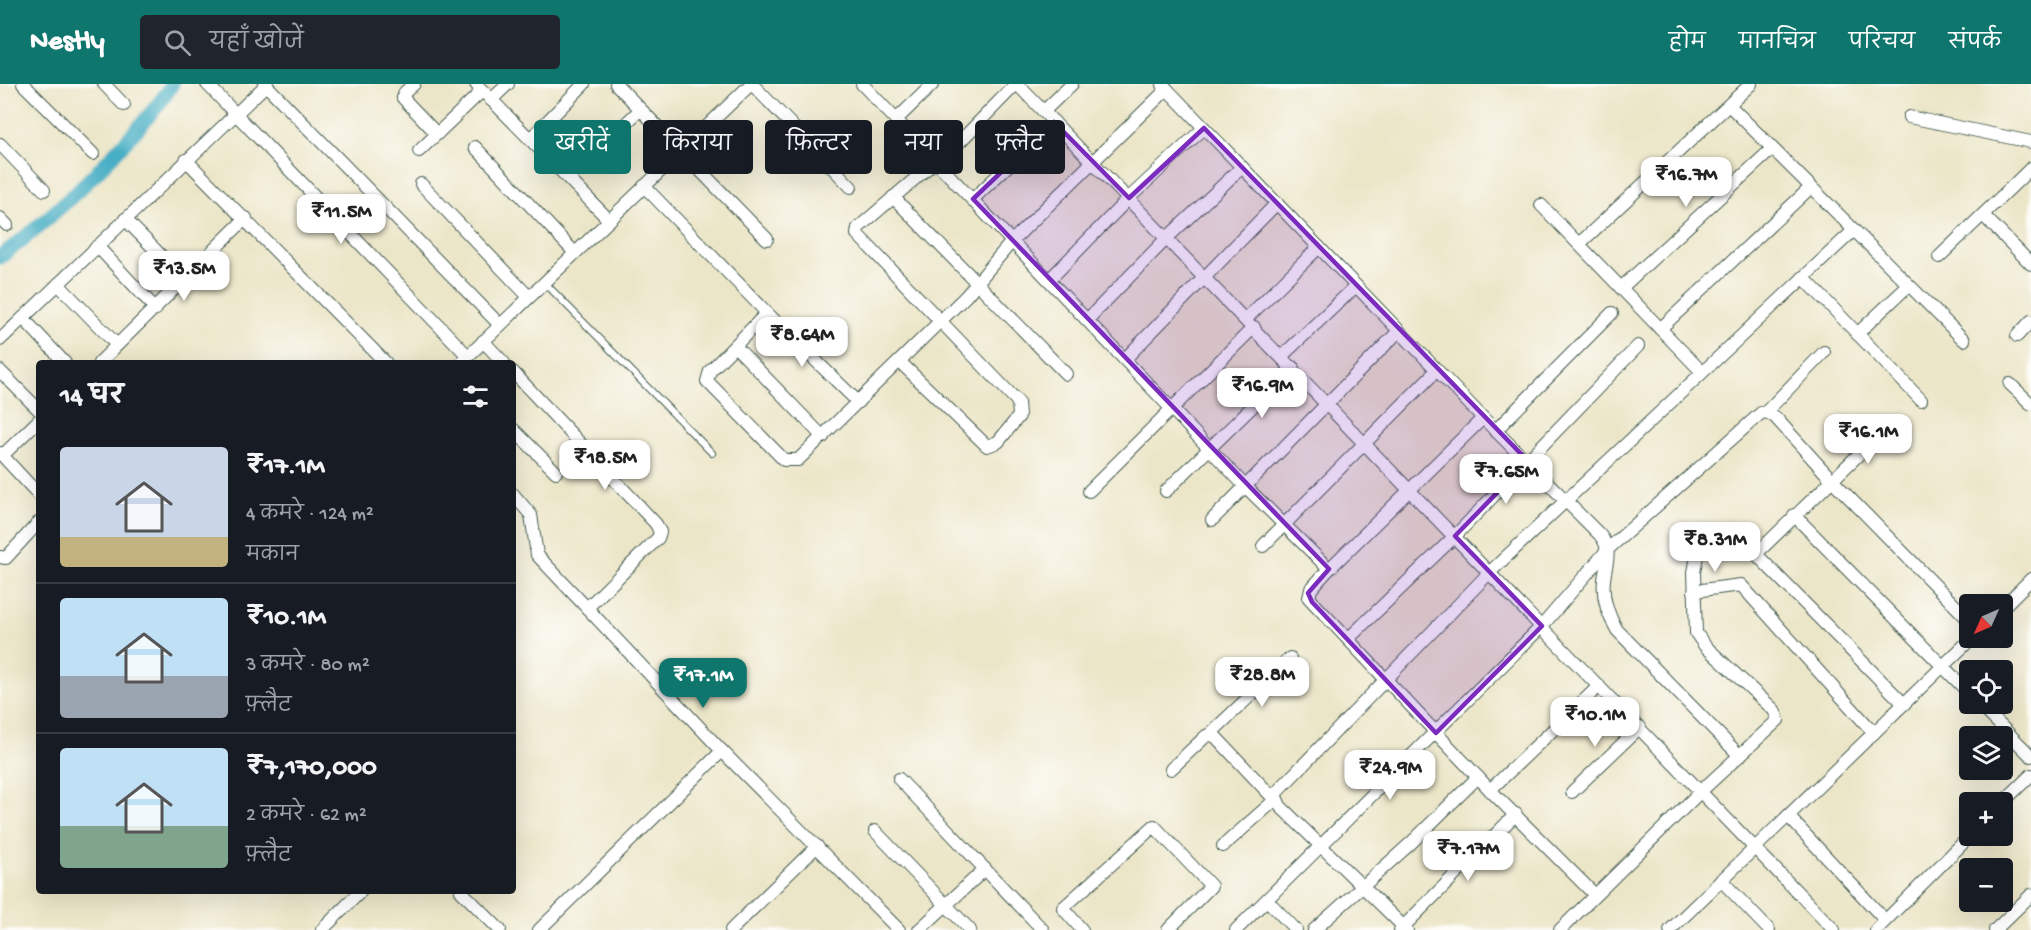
<!DOCTYPE html>
<html lang="hi">
<head>
<meta charset="utf-8">
<style>
	:root { --surface:#171b24; --page:#20242c; --text:#f1f3f6; --muted:#9ea1a6; --line:#363941; --accent:#0f766e }
	body { margin:0; font-family:"Gochi Hand","Playpen Sans Deva",sans-serif; background:var(--page); color:var(--text); height:100vh; display:flex; flex-direction:column; font-size:22px; white-space:nowrap }
	* { box-sizing:border-box; margin:0 }
	p { font-size:20px; color:var(--muted) }
	.icon { flex:none; width:33px; height:33px; fill:none; stroke:currentColor; stroke-width:2; stroke-linecap:round; stroke-linejoin:round }
	.map { position:relative; flex:1; overflow:hidden }
	.sheet { position:absolute; left:36px; top:276px; width:480px; height:534px; display:flex; flex-direction:column; background:var(--surface); border-radius:6px; box-shadow:0 6px 24px #0002 }
	.sheet>* { flex:none }
	.top-card { position:absolute; left:534px; top:36px; width:570px; height:54px; display:flex; gap:12px }
	.needle { width:39px; rotate:225deg }
	.fabs { position:absolute; left:1959px; top:510px; display:grid; gap:12px }
	.fabs a { display:grid; place-items:center; width:54px; height:54px; border-radius:6px; background:var(--surface); box-shadow:0 6px 24px #0002; font-size:30px }
	.price { position:absolute; translate:-50% -51px; padding:0 14px; border-radius:12px; background:#fff; color:#222; font-size:20px; line-height:39px; filter:drop-shadow(0 2px 3px #0008) }
	.price::after { content:''; position:absolute; left:50%; top:36px; width:18px; height:14px; margin-left:-9px; background:inherit; clip-path:polygon(0 0,100% 0,50% 100%) }
	.price.current { background:var(--accent); color:#fff }
	ul { padding:0; list-style:none }
	li { display:flex; align-items:center; gap:18px; height:150px; padding:0 24px }
	li+li { border-top:2px solid var(--line) }
	li span { display:grid; place-items:center; flex:none; width:168px; height:120px; border-radius:6px; color:#555 }
	li>.icon { margin-inline-start:auto }
	span .icon { width:72px; height:72px; fill:#fffc; stroke-width:1 }
	li b { font-size:26px }
	h2 { display:flex; justify-content:space-between; align-items:center; height:72px; padding:0 24px; font-size:26px }
	.tag { padding:0 21px; border-radius:6px; background:var(--surface); box-shadow:0 6px 24px #0002; font-size:21px; line-height:54px }
	.tag.current { background:var(--accent); color:#fff }
	header { display:flex; align-items:center; gap:36px; box-sizing:border-box; height:84px; padding:0 30px; background:var(--accent); color:#fff }
	header strong { font-size:28px }
	nav { display:flex; gap:33px; margin-inline-start:auto; font-size:21px }
	.search { width:420px; height:54px; background:var(--page); display:flex; align-items:center; gap:15px; box-sizing:border-box; padding:0 21px; border-radius:6px; color:var(--muted); font-size:22px }
	.map>svg:first-child { display:block }
	.lines { fill:none; stroke-linecap:round; stroke-linejoin:round }
	.canal { stroke:#45adc4; stroke-width:15 }
	.lane-casing { stroke:#3e564a; stroke-width:8 }
	.street-casing { stroke:#3e564a; stroke-width:14 }
	.lane { stroke:#fff; stroke-width:6 }
	.street { stroke:#fff; stroke-width:12 }
	.marked { fill:#7b2cbf; fill-opacity:0.2; stroke:#7b2cbf; stroke-width:4.5; stroke-linejoin:round }
</style>
</head>
<body>
<header>
<strong>Nestly</strong>
<div class="search"><svg class="icon" aria-label="search" viewBox="0 0 24 24"><circle cx="10" cy="10" r="6"/><path d="M15 15l6 6"/></svg>यहाँ खोजें</div>
<nav><a>होम</a><a>मानचित्र</a><a>परिचय</a><a>संपर्क</a></nav>
</header>
<div class="map">
<svg width="2031" height="846" viewBox="0 0 2031 846">
	<rect width="100%" height="100%" fill="#fdfcf7"/>
	<filter id="ink" filterUnits="userSpaceOnUse"><feTurbulence type="fractalNoise" baseFrequency=".0167" numOctaves="2"/><feDisplacementMap in="SourceGraphic" scale="12" xChannelSelector="R" yChannelSelector="G"/><feConvolveMatrix kernelMatrix="1 2 1 2 8 2 1 2 1" color-interpolation-filters="sRGB"/></filter>
	<filter id="wash" filterUnits="userSpaceOnUse"><feTurbulence type="fractalNoise" baseFrequency=".008" numOctaves="4" result="noise"/><feDisplacementMap in="SourceGraphic" scale="24" xChannelSelector="R" yChannelSelector="G"/><feGaussianBlur stdDeviation="1.35" result="paint"/><feColorMatrix in="noise" values="0 0 0 0 0 0 0 0 0 0 0 0 0 0 0 0 0 1.4 0 .05"/><feComposite in="paint" operator="in"/></filter>
	<g filter="url(#wash)">
		<rect width="100%" height="100%" fill="#ece6c9"/>
		<g class="lines">
			<path class="canal" d="M0 173C47 138 89 98 129 54 144 37 161 20 172 0"/>
		</g>
	</g>
	<g filter="url(#ink)">
		<g class="lines">
			<defs>
				<path id="lane" d="M544 198 712 369"/>
				<g id="street">
					<path d="M23 0 93 70"/>
					<path d="M104 0 124 21"/>
					<path d="M207 0 468 272"/>
					<path d="M265 0 500 241"/>
					<path d="M414 0 405 8 403 14 437 50"/>
					<path d="M476 0 609 136"/>
					<path d="M616 0 767 155"/>
					<path d="M752 0 851 103"/>
					<path d="M862 0 1245 402 1329 485"/>
					<path d="M1017 0 1834 846"/>
					<path d="M1163 1 1483 334 1600 451C1613 468 1606 477 1604 496 1602 513 1608 531 1617 546L1740 672"/>
					<path d="M491 16 508 0"/>
					<path d="M1729 21 1964 256"/>
					<path d="M1044 27 1072 0"/>
					<path d="M1909 33 2031 58"/>
					<path d="M897 35 933 0"/>
					<path d="M530 55 584 0"/>
					<path d="M0 60 44 106"/>
					<path d="M475 63 575 169"/>
					<path d="M419 67 482 7"/>
					<path d="M186 76 386 279"/>
					<path d="M939 79 1016 0"/>
					<path d="M568 94 640 26"/>
					<path d="M421 100 529 213"/>
					<path d="M644 102 767 229 710 287 707 297 784 376H798L966 212 1013 156 1167 5"/>
					<path d="M893 113 1066 290"/>
					<path d="M973 115 1054 38"/>
					<path d="M1541 121 1702 288"/>
					<path d="M1983 131 2031 180"/>
					<path d="M0 134 7 141"/>
					<path d="M125 135 185 196"/>
					<path d="M1579 160 1751 0"/>
					<path d="M97 162 156 225"/>
					<path d="M1939 173 2031 84"/>
					<path d="M1803 193 1921 316"/>
					<path d="M1050 195 1129 114 1204 44"/>
					<path d="M58 200 117 261"/>
					<path d="M1621 204 1772 65"/>
					<path d="M767 229 858 318"/>
					<path d="M23 234 65 279"/>
					<path d="M1088 235 1167 154 1242 83"/>
					<path d="M1246 235 1319 163"/>
					<path d="M1660 245 1810 104"/>
					<path d="M1857 250 1908 202"/>
					<path d="M2017 252 2031 237"/>
					<path d="M0 256 267 0"/>
					<path d="M483 257 504 279"/>
					<path d="M735 262 823 353"/>
					<path d="M1282 272 1356 202"/>
					<path d="M1126 274 1277 119"/>
					<path d="M900 278 987 362 998 358 1019 332 1018 318 857 150 858 144 931 81"/>
					<path d="M99 279 246 134"/>
					<path d="M461 279 751 0"/>
					<path d="M0 287 39 326"/>
					<path d="M513 288 656 440 660 448 658 454 587 524"/>
					<path d="M2010 300 2031 320"/>
					<path d="M1766 328 1824 268"/>
					<path d="M1483 334 1329 485 1311 505 1309 514 1490 706 1595 811"/>
					<path d="M513 345 556 388"/>
					<path d="M1884 346 1756 470 1904 620"/>
					<path d="M1495 347 1612 229"/>
					<path d="M0 369 39 411"/>
					<path d="M3 371 39 336"/>
					<path d="M1089 407 1254 243"/>
					<path d="M1166 407 1293 283"/>
					<path d="M513 410 531 431 537 471 722 667 899 846"/>
					<path d="M1794 431 1970 610"/>
					<path d="M1212 436 1399 247"/>
					<path d="M1263 462 1437 286"/>
					<path d="M0 473 6 474 39 438"/>
					<path d="M1694 507 1741 501 1874 649"/>
					<path d="M2002 524 2031 495"/>
					<path d="M1348 555 1455 452 1638 262"/>
					<path d="M1979 620 2031 672"/>
					<path d="M1210 650 1290 574"/>
					<path d="M1171 685 1206 652 1214 651 1275 716 1223 762"/>
					<path d="M899 695 1043 846"/>
					<path d="M1490 706 1599 602"/>
					<path d="M1572 708 1640 643"/>
					<path d="M2002 719 2031 691"/>
					<path d="M1788 732 1885 836"/>
					<path d="M875 747 970 846"/>
					<path d="M1721 796 1769 846"/>
					<path d="M461 807 500 846"/>
					<path d="M1267 816 1296 846"/>
					<path d="M322 846 361 807"/>
					<path d="M539 846 722 667"/>
					<path d="M731 846 817 762"/>
					<path d="M919 846 985 785"/>
					<path d="M1082 846 1063 824 1154 742 1211 802 1168 846"/>
					<path d="M1236 846 1542 542 1608 465 1761 329 1766 328 1775 333 1831 395 1970 537"/>
					<path d="M1314 846 1411 759 1478 693"/>
					<path d="M1400 846 1516 730"/>
					<path d="M1407 846 1280 722 1275 710 1490 488 1853 147"/>
					<path d="M1560 846 1701 707 1778 636 1774 626 1705 562 1696 549 1694 488 1697 472 1714 451"/>
					<path d="M1670 846 1972 554"/>
					<path d="M1876 846 1970 752"/>
					<path d="M1995 846 2031 811"/>
				</g>
			</defs>
			<use href="#lane" class="lane-casing"/>
			<use href="#street" class="street-casing"/>
			<use href="#lane" class="lane"/>
			<use href="#street" class="street"/>
		</g>
	</g>
	<path class="marked" d="M1054 38 1129 114 1204 44 1528 377 1455 452 1542 542 1436 649 1312 518 1308 509 1329 485 973 115Z"/>
</svg>
<div class="fabs">
<a><svg class="needle" viewBox="-14 -14 28 28"><path d="M0-13l5 13h-10z" fill="#e53935"/><path d="M0 13l5-13h-10z" fill="#9ea1a6"/></svg></a>
<a><svg class="icon" aria-label="locate" viewBox="0 0 24 24"><circle cx="12" cy="12" r="6"/><path d="M12 2v4M12 18v4M2 12h4M18 12h4"/></svg></a>
<a><svg class="icon" aria-label="layers" viewBox="0 0 24 24"><path d="M12 4l9 5-9 5-9-5zM3 14l9 5 9-5"/></svg></a>
<a>+</a>
<a>−</a>
</div>
<b class="price" style="left:1686px;top:124px">₹16.7M</b>
<b class="price" style="left:341px;top:161px">₹11.5M</b>
<b class="price" style="left:184px;top:218px">₹13.5M</b>
<b class="price" style="left:802px;top:284px">₹8.64M</b>
<b class="price" style="left:1262px;top:335px">₹16.9M</b>
<b class="price" style="left:1868px;top:381px">₹16.1M</b>
<b class="price" style="left:605px;top:407px">₹18.5M</b>
<b class="price" style="left:1506px;top:421px">₹7.65M</b>
<b class="price" style="left:1715px;top:489px">₹8.31M</b>
<b class="price" style="left:1262px;top:624px">₹28.8M</b>
<b class="price current" style="left:703px;top:625px">₹17.1M</b>
<b class="price" style="left:1595px;top:664px">₹10.1M</b>
<b class="price" style="left:1390px;top:717px">₹24.9M</b>
<b class="price" style="left:1468px;top:798px">₹7.17M</b>
<div class="top-card">
<a class="tag current">खरीदें</a>
<a class="tag">किराया</a>
<a class="tag">फ़िल्टर</a>
<a class="tag">नया</a>
<a class="tag">फ़्लैट</a>
</div>
<section class="sheet">
<h2>14 घर<svg class="icon" aria-label="filters" viewBox="0 0 24 24"><path d="M4 7h16M4 17h16"/><circle cx="9" cy="7" r="2"/><circle cx="15" cy="17" r="2"/></svg></h2>
<ul>
<li><span style="background:linear-gradient(#c9d6e8 75%,#c2b280 0)"><svg class="icon" aria-label="home" viewBox="0 0 24 24"><path d="M3 11l9-7 9 7M6 9v11h12V9"/></svg></span><div><b>₹17.1M</b><p>4 कमरे · 124 m²</p><p>मकान</p></div></li>
<li><span style="background:linear-gradient(#bfe0f5 65%,#9aa5b1 0)"><svg class="icon" aria-label="home" viewBox="0 0 24 24"><path d="M3 11l9-7 9 7M6 9v11h12V9"/></svg></span><div><b>₹10.1M</b><p>3 कमरे · 80 m²</p><p>फ़्लैट</p></div></li>
<li><span style="background:linear-gradient(#bfe0f5 65%,#7fa58c 0)"><svg class="icon" aria-label="home" viewBox="0 0 24 24"><path d="M3 11l9-7 9 7M6 9v11h12V9"/></svg></span><div><b>₹7,170,000</b><p>2 कमरे · 62 m²</p><p>फ़्लैट</p></div></li>
</ul>
</section>
</div>
</body>
</html>
